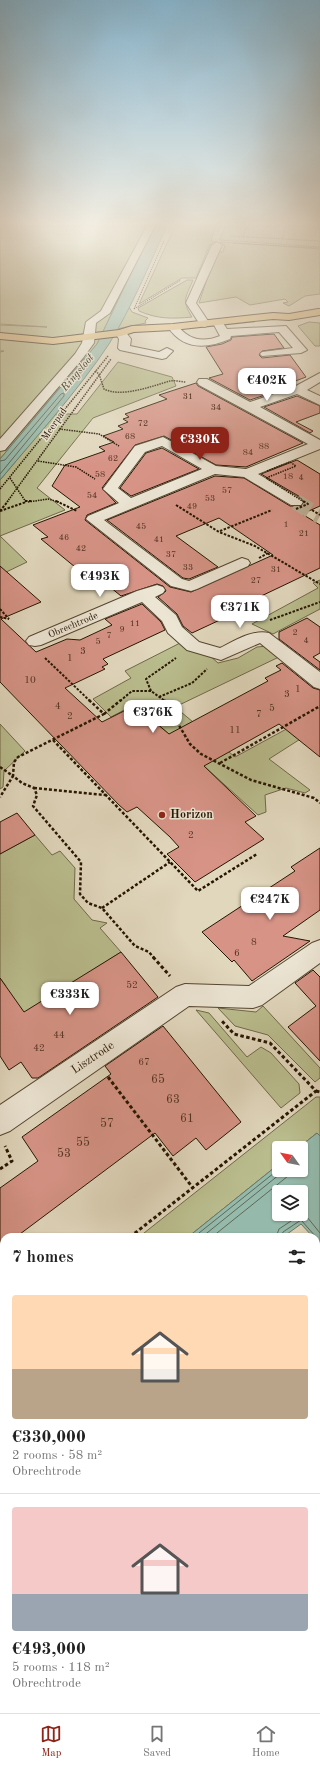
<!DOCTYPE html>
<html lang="en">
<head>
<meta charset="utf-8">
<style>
	:root { --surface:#fff; --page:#f2f2f2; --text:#222; --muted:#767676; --line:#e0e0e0; --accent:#8f2418 }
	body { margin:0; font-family:"Old Standard TT",serif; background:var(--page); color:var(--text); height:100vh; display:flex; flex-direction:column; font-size:15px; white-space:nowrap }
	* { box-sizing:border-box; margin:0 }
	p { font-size:13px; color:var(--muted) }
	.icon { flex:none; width:22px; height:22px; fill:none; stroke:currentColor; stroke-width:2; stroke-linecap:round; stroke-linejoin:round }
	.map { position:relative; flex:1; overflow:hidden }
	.panel { position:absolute; left:0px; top:1233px; width:320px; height:480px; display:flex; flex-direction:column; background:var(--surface); border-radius:12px 12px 0 0; box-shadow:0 1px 3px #0004 }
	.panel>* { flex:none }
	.needle { width:26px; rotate:303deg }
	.buttons { position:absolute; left:272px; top:1141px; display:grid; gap:8px }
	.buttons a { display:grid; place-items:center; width:36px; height:36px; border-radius:4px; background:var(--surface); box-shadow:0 1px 3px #0004; font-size:20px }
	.price { position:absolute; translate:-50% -34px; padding:0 9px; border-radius:8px; background:#fff; color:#222; font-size:13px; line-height:26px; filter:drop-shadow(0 1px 2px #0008) }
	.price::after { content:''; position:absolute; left:50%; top:24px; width:12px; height:9px; margin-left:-6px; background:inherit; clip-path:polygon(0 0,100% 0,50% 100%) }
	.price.on { background:var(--accent); color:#fff }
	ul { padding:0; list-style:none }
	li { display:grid; align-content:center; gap:8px; height:212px; padding:0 12px }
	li+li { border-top:1px solid var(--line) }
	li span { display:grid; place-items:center; height:124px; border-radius:4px; color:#555 }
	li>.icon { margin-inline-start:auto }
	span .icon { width:72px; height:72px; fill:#fffc; stroke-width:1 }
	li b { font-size:17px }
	h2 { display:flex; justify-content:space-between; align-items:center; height:48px; padding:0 12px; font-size:17px }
	.dock { display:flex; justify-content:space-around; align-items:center; height:56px; border-top:1px solid var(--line); background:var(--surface); font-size:11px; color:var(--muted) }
	.dock a { display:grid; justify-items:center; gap:2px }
	.dock .on { color:var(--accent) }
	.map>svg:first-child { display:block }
	.green { fill:#b9bc8d; stroke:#706847 }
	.water { fill:#95baac; stroke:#697868; fill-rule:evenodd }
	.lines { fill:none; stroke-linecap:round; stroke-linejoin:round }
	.shore { stroke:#5e6856; stroke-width:1 }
	.building { fill:#d69386; stroke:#261501 }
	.minor-tunnel-far1 { stroke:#bcb097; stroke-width:16; stroke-dasharray:16 8; stroke-linecap:butt }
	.minor-tunnel { stroke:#bcb097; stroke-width:35; stroke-dasharray:35 18; stroke-linecap:butt }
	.minor-casing { stroke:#554630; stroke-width:2 }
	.major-casing { stroke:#261501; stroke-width:2 }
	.path-far5 { stroke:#261501; stroke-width:1; stroke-dasharray:1.5 1; stroke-linecap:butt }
	.path-far4 { stroke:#261501; stroke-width:1.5; stroke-dasharray:1.5 1; stroke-linecap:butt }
	.path-far3 { stroke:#261501; stroke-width:2; stroke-dasharray:2.5 1.5; stroke-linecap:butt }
	.path-far2 { stroke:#261501; stroke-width:2.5; stroke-dasharray:3 2; stroke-linecap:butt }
	.path-far1 { stroke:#261501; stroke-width:3; stroke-dasharray:3.5 2.5; stroke-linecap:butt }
	.path { stroke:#261501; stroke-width:4; stroke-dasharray:5 3; stroke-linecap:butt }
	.minor { fill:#ece5d4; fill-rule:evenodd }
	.major { fill:#e0bc7e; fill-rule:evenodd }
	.path-bridge-far1 { stroke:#261501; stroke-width:1.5; stroke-dasharray:1.5 1; stroke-linecap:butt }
	.path-bridge { stroke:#261501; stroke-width:2; stroke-dasharray:2.5 1.5; stroke-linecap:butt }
	.poi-dot { fill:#8f2418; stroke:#ece5d4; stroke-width:1.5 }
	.labels { text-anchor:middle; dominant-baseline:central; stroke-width:3; stroke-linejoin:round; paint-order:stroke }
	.far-number-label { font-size:9px; fill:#523422 }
	.far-street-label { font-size:10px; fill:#261501; stroke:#ece5d4 }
	.number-label { font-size:10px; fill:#523422 }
	.far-water-label { font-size:11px; font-style:italic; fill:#4d4f3d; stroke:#ece5d4 }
	.poi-label { font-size:12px; font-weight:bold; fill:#261501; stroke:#ece5d4; text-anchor:start }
	.street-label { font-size:12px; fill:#261501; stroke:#ece5d4 }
	.near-number-label { font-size:12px; fill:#523422 }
</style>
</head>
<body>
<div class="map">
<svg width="320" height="1713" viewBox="0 0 320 1713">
	<rect width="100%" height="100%" fill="#e1d7bd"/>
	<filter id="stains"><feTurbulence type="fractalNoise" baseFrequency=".005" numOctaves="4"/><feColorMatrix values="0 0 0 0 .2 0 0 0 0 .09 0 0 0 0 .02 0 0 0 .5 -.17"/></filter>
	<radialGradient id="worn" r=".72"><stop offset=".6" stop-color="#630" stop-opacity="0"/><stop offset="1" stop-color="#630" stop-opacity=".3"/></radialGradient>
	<g class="green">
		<path d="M0 226H154L97 344 0 459V352L4 351H0V325L47 327 0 324V229L2 228Z"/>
		<path d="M175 226H216L211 241 216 242 215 244H210L196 278H182L139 304Z"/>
		<path d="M226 226H320V247L219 240Z"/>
		<path d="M221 242 320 249V294L305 296 289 306 283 303 288 302 285 299 250 305 236 297 199 303 216 252H223L225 245H219Z"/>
		<path d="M187 280H193C186 297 181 300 192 317 172 319 157 319 139 311L138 308Z"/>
		<path d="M129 307 132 312 148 318 145 321 146 323 117 329Z"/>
		<path d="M309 322 320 323V346H315L298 326Z"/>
		<path d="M118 362 172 377 176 386 93 418 37 488 65 510 0 536V480L55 414H77Z"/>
		<path d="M0 536 27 562 0 575Z"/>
		<path d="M320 580V609L273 634 252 624 318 588 313 583Z"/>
		<path d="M182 642 209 655 218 663 238 658 257 647 268 646 281 656 175 707 235 757 292 726 305 736 269 759 310 790 305 793 286 788 265 795 266 812 258 815 150 717 141 722 126 709 111 717 93 699 131 678 125 671Z"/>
		<path d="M0 724 25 751 4 771 3 787 0 789Z"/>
		<path d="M35 835 52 855 60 851 75 868 74 899 92 920 107 923 100 928 121 952 0 1029V989L6 986 0 978V854Z"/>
		<path d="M263 1006 320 1068V1078L315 1082 268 1035 235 1026 218 1008 256 1012Z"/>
		<path d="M196 1010 209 1013 247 1057 261 1047 271 1053 299 1084 300 1093 281 1108Z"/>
		<path d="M316 1097H320V1136L317 1133 298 1148H279V1164L188 1237H139Z"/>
	</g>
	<g class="water">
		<path d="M154 226H167C149 265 132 307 109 344 77 392 37 436 0 480V459L97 344Z"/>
		<path d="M317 1133 320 1136V1245L316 1241V1237H313L301 1224 283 1237H188L279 1164V1170H301V1148H298ZM279 1192H301V1214H279Z"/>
		<path d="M4 1389V1470L0 1474V1392Z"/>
	</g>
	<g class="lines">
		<g class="shore">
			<path d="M0 461 5 460 61 394 64 393V396L0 474"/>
			<path d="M194 1237 279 1169"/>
			<path d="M202 1237 285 1170"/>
			<path d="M212 1237 288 1176 292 1170"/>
			<path d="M276 1237 279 1229 300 1215 307 1217 320 1233"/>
			<path d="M281 1237 283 1232 301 1220 316 1237"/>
		</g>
	</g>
	<g class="building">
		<path d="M274 334 284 348 262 351 259 355 262 358 290 355 306 377 282 386 286 388 250 400 209 378 223 374 206 347 222 344 231 340 232 337Z"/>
		<path d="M196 383 198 386 303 443 246 467 216 465 164 436 135 445 102 488 116 503 87 515 85 520 170 587 191 592 273 555 219 518 176 536 218 567 189 579 183 578 107 520 215 476 244 478 290 506H301L304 503 302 498 261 474 297 460 320 474V506L302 514 320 525V568L234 609 237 612 192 633 183 626 177 614 158 597 166 591 163 586 157 584 121 596 99 578 92 581 41 539 48 537 33 525 80 507 52 486 65 465 105 451 99 447 114 442 103 436 123 429 118 426 128 422 123 419 129 417 125 414 167 399 159 395Z"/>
		<path d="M297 396 320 406V413L296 422 313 431 310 433 264 407Z"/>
		<path d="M162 448 199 469 131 496 120 488 146 453Z"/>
		<path d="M0 566 41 602 1 619 36 652 67 639 80 640 112 625 105 619 142 604 161 622 165 630 103 659 108 664 102 667 105 669 65 688 102 722 126 710 139 724 150 718 169 734 268 681 265 678 281 670 276 666 282 663 313 688 320 690V757L279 724 204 766 256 816 245 822 264 839 195 882 167 854 179 847 170 837 137 807 127 812 119 805 0 682Z"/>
		<path d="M307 618 320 627V653L313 657 320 662V670L279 639V632Z"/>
		<path d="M17 813 35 835 0 854V822Z"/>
		<path d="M320 848V910L283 936 310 941 252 981 234 960 232 962 202 932 295 871 291 867Z"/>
		<path d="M121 952 158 997 38 1078H32L21 1062 9 1070 0 1056V978L24 1012Z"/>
		<path d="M313 970 320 977V1061L288 1027 316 1006 295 983Z"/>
		<path d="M163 1026 241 1122 206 1150 196 1138 173 1156 155 1133 16 1237H4V1246L0 1249V1188L38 1161 22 1137 111 1074 105 1066Z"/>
	</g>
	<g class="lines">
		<path class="minor-tunnel-far1" d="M296 502 320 516"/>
		<g class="minor-tunnel">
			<path d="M0 1601 4 1609"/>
			<path d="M52 1709 54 1713"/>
		</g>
		<defs>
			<g id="minor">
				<path d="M147 226H155L110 313 96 323 94 343 83 358 5 450 0 451V439L75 354 82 343 86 322 101 311Z"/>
				<path d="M217 242 222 245 196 303 210 324 205 327 201 326 186 303 212 245Z"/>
				<path d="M219 322 223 323 227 329 286 326 307 350 301 353 262 356 260 354 262 352 293 348 279 332 231 336 230 339C206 349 183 350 168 327L169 325H177C189 340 202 343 220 336L214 325Z"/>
				<path d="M121 330 125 331 131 339 130 346 159 352 167 348 173 351 166 358 162 359 120 350 118 348 119 339 115 333Z"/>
				<path d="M320 373V382L307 390 320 396V405L297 394 260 407 320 440V449L258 474 301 499 303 502 301 505H291L244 477 215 474 104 520 182 579 189 581 242 558 248 560 250 563 248 566 197 589 191 591 171 586 86 519 88 516 119 503 103 489 135 446 163 437 216 466 246 469 308 444 199 385 197 382 199 379H207L250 402 294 387ZM162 446 202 469 131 498 118 488 145 452Z"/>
				<path d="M157 585 163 587 165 590 163 593 155 597 176 615 182 627 199 642 220 648C234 641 253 629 269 633L320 672V689L314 687 260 643 221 660 187 650 168 633 162 621 142 602 41 645 35 646 29 645 26 641 29 637 137 591Z"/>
				<path d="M320 940V963L262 1005 253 1008 189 1006 10 1131 0 1135V1105L176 987 185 984 249 986 312 943Z"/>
				<path d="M320 1619V1660L316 1661V1620Z"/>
				<path d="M235 1709H277L275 1713H233Z"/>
			</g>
			<path id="major" d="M318 309H320V315L289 320 273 319 173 330 134 332 121 336 53 344 0 339V333L53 338 119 330 132 326 173 324 273 313 289 314Z"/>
		</defs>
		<use href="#minor" class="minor-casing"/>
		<use href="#major" class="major-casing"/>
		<g class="path-far5">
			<path d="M218 232 220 226"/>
			<path d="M168 233 171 226"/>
			<path d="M231 236 320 241"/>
			<path d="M243 236 247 226"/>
			<path d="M282 239 286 226"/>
			<path d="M233 243 320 248"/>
			<path d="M134 309 164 241"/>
			<path d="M134 309 181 280"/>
		</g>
		<g class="path-far4">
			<path d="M95 371 99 374 104 389C122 398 152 386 170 381 175 380 181 382 186 382"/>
			<path d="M59 429 99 434 119 446"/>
			<path d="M38 461 76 467 95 479"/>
			<path d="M10 478 26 502"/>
			<path d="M0 489 108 356"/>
			<path d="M7 502 111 359"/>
			<path d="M28 502 48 499 59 502"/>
		</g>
		<g class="path-far3">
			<path d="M25 501H33"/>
			<path d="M56 501 77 511"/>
			<path d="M176 505 219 532 255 546 320 584"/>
			<path d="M312 510 320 515"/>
			<path d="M0 511 8 501"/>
			<path d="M0 511 26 502"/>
			<path d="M220 531 272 510"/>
			<path d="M259 558 268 553"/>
			<path d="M0 609 9 619"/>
			<path d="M0 617 9 619"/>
			<path d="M270 620 320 602"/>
			<path d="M45 658 90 701"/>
			<path d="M151 691 146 679 176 658"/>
			<path d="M159 697 192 683 207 669"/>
			<path d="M120 701 132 691H151L165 701"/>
		</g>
		<g class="path-far2">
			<path d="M89 700 104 714 18 757 14 762 13 776 22 783 34 788 37 795 33 806 81 862 80 894 88 903 102 908 135 946 149 952 154 958"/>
			<path d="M164 700 190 744 201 754 251 780 314 798 320 803"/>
			<path d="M104 714 121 700"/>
			<path d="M53 740 198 891 257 854"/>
			<path d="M220 763 320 706"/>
			<path d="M0 767 13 776 0 797"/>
			<path d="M34 788 105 795"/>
			<path d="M102 908 170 862"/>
		</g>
		<g class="path-far1">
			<path d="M153 957 170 976"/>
			<path d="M108 1077 193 1188"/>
			<path d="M316 1091 320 1092"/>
			<path d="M0 1169 12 1161 5 1146"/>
			<path d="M130 1237 316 1091 270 1043 234 1034 221 1020"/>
		</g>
		<g class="path">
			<path d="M0 1300 4 1307"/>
			<path d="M316 1324 320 1329"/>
			<path d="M0 1338 4 1335"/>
			<path d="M0 1350 4 1347"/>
			<path d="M24 1713 25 1709"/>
		</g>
		<use href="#minor" class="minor"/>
		<use href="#major" class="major"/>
		<path class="path-bridge-far1" d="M267 471 290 462 296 466 266 478 304 502"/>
		<path class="path-bridge" d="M296 509 308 504 303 501"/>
	</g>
	<linearGradient id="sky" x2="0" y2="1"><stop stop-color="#87b6d0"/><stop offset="0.48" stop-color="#f2ede1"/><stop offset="1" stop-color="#f2ede1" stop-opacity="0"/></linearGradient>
	<rect width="320" height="466" fill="url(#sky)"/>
	<circle class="poi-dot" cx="162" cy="815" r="4"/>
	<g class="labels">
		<g class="far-number-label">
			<text x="188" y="396">31</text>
			<text x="216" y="407">34</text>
			<text x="143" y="423">72</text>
			<text x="130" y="436">68</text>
			<text x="264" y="446">88</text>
			<text x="248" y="452">84</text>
			<text x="113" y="458">62</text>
			<text x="100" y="474">58</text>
			<text x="288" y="476">18</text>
			<text x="301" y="477">4</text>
			<text x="227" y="490">57</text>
			<text x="92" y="495">54</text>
			<text x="210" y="498">53</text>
			<text x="192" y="506">49</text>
			<text x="286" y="524">1</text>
			<text x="141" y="526">45</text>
			<text x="304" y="533">21</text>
			<text x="64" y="537">46</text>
			<text x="159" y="539">41</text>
			<text x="81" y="548">42</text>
			<text x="171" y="554">37</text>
			<text x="188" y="567">33</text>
			<text x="276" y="569">31</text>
			<text x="256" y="580">27</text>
			<text x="135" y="623">11</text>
			<text x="122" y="629">9</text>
			<text x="295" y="632">2</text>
			<text x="109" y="635">7</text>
			<text x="306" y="640">4</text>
			<text x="98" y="641">5</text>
		</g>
		<g class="far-street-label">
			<text transform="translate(54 424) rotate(-56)">Meerpad</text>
			<text transform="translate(73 625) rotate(-23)">Obrechtrode</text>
		</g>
		<g class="number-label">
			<text x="83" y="651">3</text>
			<text x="70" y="658">1</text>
			<text x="30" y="680">10</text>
			<text x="298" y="689">1</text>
			<text x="287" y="694">3</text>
			<text x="58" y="706">4</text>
			<text x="272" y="708">5</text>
			<text x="259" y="714">7</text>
			<text x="70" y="716">2</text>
			<text x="235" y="730">11</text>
			<text x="191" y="835">2</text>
			<text x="254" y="942">8</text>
			<text x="237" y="953">6</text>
			<text x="132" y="985">52</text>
			<text x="59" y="1035">44</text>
			<text x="39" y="1048">42</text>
			<text x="144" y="1062">67</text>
		</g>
		<g class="far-water-label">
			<text transform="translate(78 373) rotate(-50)">Ringsloot</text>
		</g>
		<g class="poi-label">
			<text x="170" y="815">Horizon</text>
		</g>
		<g class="street-label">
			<text transform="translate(93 1058) rotate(-34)">Lisztrode</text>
		</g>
		<g class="near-number-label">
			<text x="158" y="1080">65</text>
			<text x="173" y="1100">63</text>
			<text x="187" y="1119">61</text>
			<text x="107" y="1124">57</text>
			<text x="83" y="1143">55</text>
			<text x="64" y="1154">53</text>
		</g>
	</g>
	<rect width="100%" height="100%" filter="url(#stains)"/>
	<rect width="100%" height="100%" fill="url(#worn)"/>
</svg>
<div class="buttons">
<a><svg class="needle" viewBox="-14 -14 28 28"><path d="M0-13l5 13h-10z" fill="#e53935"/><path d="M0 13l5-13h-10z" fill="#767676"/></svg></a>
<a><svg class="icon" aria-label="layers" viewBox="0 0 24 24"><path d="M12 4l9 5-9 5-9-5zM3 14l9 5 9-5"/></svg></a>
</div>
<b class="price" style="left:267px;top:402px">€402K</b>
<b class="price on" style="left:200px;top:461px">€330K</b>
<b class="price" style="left:100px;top:598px">€493K</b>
<b class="price" style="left:240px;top:629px">€371K</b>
<b class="price" style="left:153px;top:734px">€376K</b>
<b class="price" style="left:270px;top:921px">€247K</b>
<b class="price" style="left:70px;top:1016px">€333K</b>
<section class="panel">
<h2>7 homes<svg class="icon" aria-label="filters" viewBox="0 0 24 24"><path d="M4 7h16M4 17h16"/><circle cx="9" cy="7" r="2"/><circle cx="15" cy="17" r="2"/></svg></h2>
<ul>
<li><span style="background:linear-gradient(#ffd9b3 60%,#b9a48a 0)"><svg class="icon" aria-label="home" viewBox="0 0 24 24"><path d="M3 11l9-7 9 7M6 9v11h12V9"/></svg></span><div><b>€330,000</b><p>2 rooms · 58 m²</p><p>Obrechtrode</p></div></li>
<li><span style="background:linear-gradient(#f6c9c9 70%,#9aa5b1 0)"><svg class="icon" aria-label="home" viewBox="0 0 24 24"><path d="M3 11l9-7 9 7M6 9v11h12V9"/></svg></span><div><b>€493,000</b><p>5 rooms · 118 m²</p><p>Obrechtrode</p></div></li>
</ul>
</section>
</div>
<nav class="dock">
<a class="on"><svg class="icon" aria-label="map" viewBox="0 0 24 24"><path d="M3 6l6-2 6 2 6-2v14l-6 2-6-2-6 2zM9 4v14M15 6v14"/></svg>Map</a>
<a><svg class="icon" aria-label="saved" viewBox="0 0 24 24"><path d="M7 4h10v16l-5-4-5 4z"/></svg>Saved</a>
<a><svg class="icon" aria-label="home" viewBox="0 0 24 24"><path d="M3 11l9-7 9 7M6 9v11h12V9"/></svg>Home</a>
</nav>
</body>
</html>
